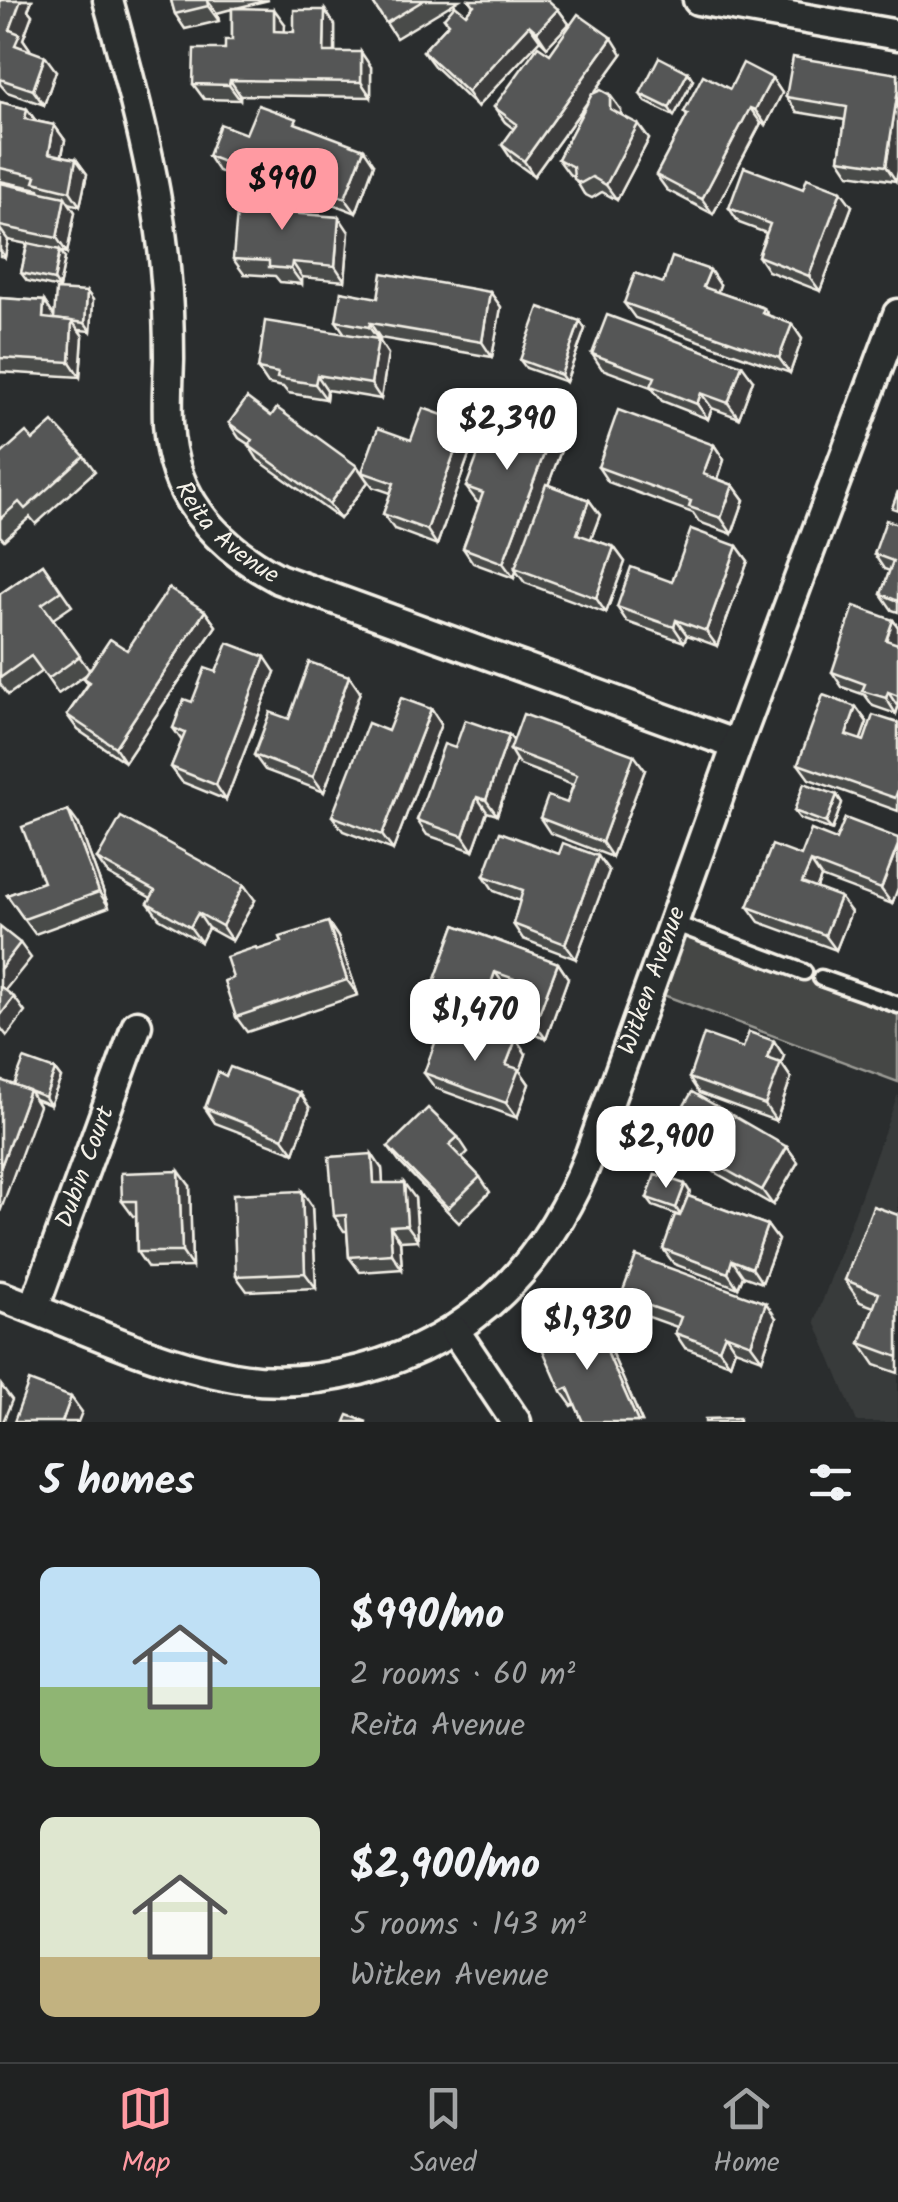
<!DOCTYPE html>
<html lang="en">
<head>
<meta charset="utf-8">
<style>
	:root { --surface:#202222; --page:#2d2f2f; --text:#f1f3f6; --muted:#a2a4a5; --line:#3d3f40; --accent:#ff9aa2 }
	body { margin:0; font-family:Kalam,sans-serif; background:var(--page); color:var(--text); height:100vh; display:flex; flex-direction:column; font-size:38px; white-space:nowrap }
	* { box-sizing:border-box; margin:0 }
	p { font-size:32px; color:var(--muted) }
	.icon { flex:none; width:55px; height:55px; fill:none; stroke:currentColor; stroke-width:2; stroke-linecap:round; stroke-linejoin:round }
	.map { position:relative; height:1422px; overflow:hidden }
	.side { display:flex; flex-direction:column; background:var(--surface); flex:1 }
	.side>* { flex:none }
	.price { position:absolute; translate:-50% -85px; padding:0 22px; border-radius:20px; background:#fff; color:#222; font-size:32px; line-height:65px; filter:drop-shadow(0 2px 5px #0008) }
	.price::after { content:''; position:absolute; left:50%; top:60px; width:30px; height:22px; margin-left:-15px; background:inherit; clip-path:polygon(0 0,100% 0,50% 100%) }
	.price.selected { background:var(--accent); color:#111 }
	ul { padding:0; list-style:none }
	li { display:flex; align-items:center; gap:30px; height:250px; padding:0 40px }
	li span { display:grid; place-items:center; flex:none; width:280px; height:200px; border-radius:15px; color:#555 }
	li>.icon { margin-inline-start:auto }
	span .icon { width:120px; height:120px; fill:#fffc; stroke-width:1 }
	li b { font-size:42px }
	h2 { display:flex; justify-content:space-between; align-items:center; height:120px; padding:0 40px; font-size:42px }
	.menu { display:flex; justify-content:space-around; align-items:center; height:140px; border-top:2px solid var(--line); background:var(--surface); font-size:28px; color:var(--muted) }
	.menu a { display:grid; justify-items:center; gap:5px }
	.menu .selected { color:var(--accent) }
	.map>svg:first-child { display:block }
	.built { fill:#373a3a }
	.green { fill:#444645; stroke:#9c9c96; stroke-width:2.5 }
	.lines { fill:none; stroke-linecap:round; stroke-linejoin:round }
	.lane-casing { stroke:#f4f1e8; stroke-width:21 }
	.street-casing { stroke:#f4f1e8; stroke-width:35 }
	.lane { stroke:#2a2d2e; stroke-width:14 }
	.street { stroke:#2a2d2e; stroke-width:28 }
	.wall { fill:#494b4a; stroke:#f4f1e8; stroke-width:2.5 }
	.shaded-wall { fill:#3c3d3c; stroke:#f4f1e8; stroke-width:2.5 }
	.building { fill:#555756; stroke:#f4f1e8; stroke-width:2.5 }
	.labels { text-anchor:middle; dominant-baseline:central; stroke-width:10; stroke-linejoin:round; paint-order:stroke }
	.street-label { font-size:25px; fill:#f4f1e8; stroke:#2a2d2e }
</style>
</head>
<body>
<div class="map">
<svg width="898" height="1422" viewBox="0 0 898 1422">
	<rect width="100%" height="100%" fill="#2a2d2e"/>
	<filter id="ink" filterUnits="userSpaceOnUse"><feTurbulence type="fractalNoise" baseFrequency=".01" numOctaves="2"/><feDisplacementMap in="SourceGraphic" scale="20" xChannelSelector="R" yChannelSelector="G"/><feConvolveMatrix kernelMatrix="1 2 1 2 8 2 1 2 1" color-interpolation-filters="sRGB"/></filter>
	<g filter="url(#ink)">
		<path class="built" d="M898 1094V1422H857L815 1321Z"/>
		<path class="green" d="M673 923 898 1005V1082L650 990Z"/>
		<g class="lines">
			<defs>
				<g id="lane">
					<path d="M673 923 804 972"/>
					<path d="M821 978 898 1005"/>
				</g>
				<g id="street">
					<path id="s1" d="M108 0C132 88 157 176 165 268 168 298 169 329 169 359 168 396 164 436 177 472 194 521 235 556 279 579L737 745"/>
					<path d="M698 0 898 35"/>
					<path id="s2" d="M0 1296C71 1322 150 1361 224 1375 269 1385 316 1381 360 1370 476 1339 547 1263 590 1154L737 745 898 314"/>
					<path id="s3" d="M34 1308 137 1025"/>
					<path d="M455 1331 516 1422"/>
				</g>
			</defs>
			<use href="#lane" class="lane-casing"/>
			<use href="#street" class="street-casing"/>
			<use href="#lane" class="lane"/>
			<use href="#street" class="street"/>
		</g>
		<g class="wall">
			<path d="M0 0H32L28 10 32 15 23 39 30 50 56 71 44 105 7 92 0 84Z"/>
			<path d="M171 0H269L236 8 285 24 284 32H294L335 25V52L371 67V97L240 95V100L204 99 193 84 232 40V9L217 13 219 21 185 29 175 14Z"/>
			<path d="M371 0H459L396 38Z"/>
			<path d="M469 0 558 9 569 24 547 47 540 40 477 107 434 66 423 51 448 24 444 18 466 14 473 6Z"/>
			<path d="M550 54H622L594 93 621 110V114L649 139 617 200 602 192 592 198 584 194 574 177 569 174 558 159 589 100 534 176 512 160 502 145 514 129 505 122 494 107Z"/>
			<path d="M688 72 693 80 674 116 646 102 640 94Z"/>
			<path d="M898 74V171L896 181 849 174 839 159 845 120 797 112 786 97Z"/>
			<path d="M772 78 782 93 766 125 761 123 713 214 667 190 656 175 687 116 684 112 730 89Z"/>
			<path d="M0 102 27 109 36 121 54 125 65 140 62 156 76 159 87 174 80 206 69 203 75 212 67 253 61 251 65 258 59 288 27 281 21 273 27 244 8 240 5 257 0 256V183L40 192 39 189 0 181Z"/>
			<path d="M301 125 374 164 356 213 254 174 250 183 218 171 208 156 246 134Z"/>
			<path d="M803 189 852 206 820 291 768 271 758 256 766 233 739 223 729 208Z"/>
			<path d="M289 206 288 213 349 232 345 281 302 277V284L280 282 275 276 244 274 233 259Z"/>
			<path d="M663 283 720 285 717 292 764 308 769 316 792 324 802 339 790 373 635 318 624 303Z"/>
			<path d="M87 292 93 300 91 331 79 330 83 336 80 377 0 372V298L44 301 54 316Z"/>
			<path d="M490 292 501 307 492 357 380 338V342L388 354 381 399 327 390 326 399 288 393 283 387 268 384 258 369 345 334 336 321 378 298Z"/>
			<path d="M580 321 585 329 566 382 526 368 520 360Z"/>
			<path d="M592 354 753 380 739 418 712 408 708 419 662 401 651 387 602 369Z"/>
			<path d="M559 414 569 429 548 485 589 500 600 515 591 539 614 547 625 562 606 613 525 583 516 571 514 578 473 563 463 548 480 503 477 502 466 487Z"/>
			<path d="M271 416 357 466 368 482 340 519 258 460 248 444 239 438 229 423Z"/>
			<path d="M475 438 437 545 394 529 383 514 391 493 373 487 362 472 411 440Z"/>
			<path d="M33 440 84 456 95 471 36 524 30 517 4 540 0 536V455Z"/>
			<path d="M714 445 724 460 718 479 733 485 744 500 732 534 699 522 693 513 608 482 598 467Z"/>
			<path d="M898 524V612L892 610 881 594 890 571 884 569 874 554Z"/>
			<path d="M737 546 748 561 717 646 687 635 684 642 627 622 617 607 672 582Z"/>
			<path d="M43 564 72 606 53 619 89 670 205 611 216 626 125 762 78 730 67 715 88 684 84 678 87 674 58 694 42 671 8 695 0 684V594Z"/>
			<path d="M893 620 898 627V708L896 714 873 706 865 695 842 687 832 672Z"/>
			<path d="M216 672H275L226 800 182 782 171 767 182 741 173 728Z"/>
			<path d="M360 692 324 792 265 770 254 755 289 719Z"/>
			<path d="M856 707 867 722 860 740 864 741 898 723V811L809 779 798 764Z"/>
			<path d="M431 709 441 724 393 850 343 831 332 816 388 731Z"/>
			<path d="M509 735 513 741 645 770 612 857 550 833 540 818 567 803 573 785 520 765 516 760 497 815 487 812 473 851 427 835 417 820 455 748Z"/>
			<path d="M837 795 842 803 832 830 800 819 794 811Z"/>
			<path d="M79 825 109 907 35 934 7 895 43 882Z"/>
			<path d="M898 838V888L892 904 821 877 817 888 851 912 836 950 759 922 748 907 801 856 836 840Z"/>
			<path d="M97 859 255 900 232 941 208 928 201 942 159 918 148 903 151 898 108 874Z"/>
			<path d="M609 871 576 959 523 939 513 924 520 901 494 891 484 876Z"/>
			<path d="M328 922 338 937 358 995 247 1032 236 1017 233 978 282 942Z"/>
			<path d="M455 925 558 963 568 978 546 1039 521 1030 510 1014 519 992 506 987 494 1019 443 1000 433 985Z"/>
			<path d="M475 1045 526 1054 520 1071 529 1084 517 1118 435 1088 424 1073Z"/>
			<path d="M743 1048 784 1056 781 1063 791 1078 776 1121 699 1093 689 1078Z"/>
			<path d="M55 1070 61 1078 50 1105 35 1099 39 1106 14 1085Z"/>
			<path d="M205 1108H310L294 1153 215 1123Z"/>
			<path d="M672 1126 787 1147 798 1162 773 1205 695 1161 684 1146 686 1143 682 1141Z"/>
			<path d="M458 1137 468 1152 462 1158 480 1177 490 1192 459 1223 399 1162 388 1147Z"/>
			<path d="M382 1169 383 1183 415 1198 418 1240 400 1241 402 1269 360 1272 349 1257 347 1231H344L334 1216Z"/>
			<path d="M190 1186 192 1267 148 1268 137 1252 136 1216H133L122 1201Z"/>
			<path d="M690 1192 688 1196 767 1225 778 1240 762 1283 743 1276 738 1288 674 1264 663 1249 680 1216 653 1206 647 1198Z"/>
			<path d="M312 1206 316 1288 247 1291 236 1276Z"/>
			<path d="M898 1215V1373L875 1365 860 1343 874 1307 860 1302 845 1280Z"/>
			<path d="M621 1296 776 1318 762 1359 735 1349 730 1364 685 1348 675 1333 677 1327 632 1311Z"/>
			<path d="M591 1316 602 1331 642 1422H583L575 1404 572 1406 561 1391Z"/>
		</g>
		<g class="shaded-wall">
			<path d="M17 0H32L28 10 32 15 23 39 30 49 26 60 15 45 10 30Z"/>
			<path d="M207 0 217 13 219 21 208 6Z"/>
			<path d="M274 9 285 24 284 46 274 31Z"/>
			<path d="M558 9 569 24 547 47 537 32Z"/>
			<path d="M325 10 335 25V67L324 52Z"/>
			<path d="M529 25 540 40 477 107 467 92Z"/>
			<path d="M612 38 622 54 534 176 524 161Z"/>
			<path d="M361 52 371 67V97L361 82Z"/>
			<path d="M45 56 56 71 44 105 33 90Z"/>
			<path d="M688 72 693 80 674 116 669 108Z"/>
			<path d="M772 78 782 93 766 125 755 110Z"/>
			<path d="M230 80 240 95V100L229 85Z"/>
			<path d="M898 90V171L896 181 886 166Z"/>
			<path d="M610 95 621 110V124L610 109Z"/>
			<path d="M750 108 761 123 713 214 702 199Z"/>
			<path d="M27 109 38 124 25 119Z"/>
			<path d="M638 124 649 139 617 200 606 185Z"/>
			<path d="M54 125 65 140 59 168 49 153Z"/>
			<path d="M364 149 374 164 356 213 345 198Z"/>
			<path d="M76 159 87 174 80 206 70 191Z"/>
			<path d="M243 159 254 174 250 183 239 168Z"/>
			<path d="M278 191 289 206 287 227 277 212Z"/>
			<path d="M841 191 852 206 820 291 809 276Z"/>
			<path d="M65 197 75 212 67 253 57 238Z"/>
			<path d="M339 217 349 232 345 281 335 266Z"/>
			<path d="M0 229 8 240 5 257 0 250Z"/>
			<path d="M60 250 65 258 59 288 54 280Z"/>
			<path d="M292 262 302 277V284L291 269Z"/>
			<path d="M710 270 720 285 714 302 703 287Z"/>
			<path d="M87 292 93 300 91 331 85 323Z"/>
			<path d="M490 292 501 307 492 357 482 342Z"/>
			<path d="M44 301 54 316 53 334 43 318Z"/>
			<path d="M72 321 83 336 80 377 70 362Z"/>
			<path d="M580 321 585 329 566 382 561 375Z"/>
			<path d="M370 323 380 338V342L388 354 381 399 371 384 378 339 369 327Z"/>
			<path d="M792 324 802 339 790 373 779 358Z"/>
			<path d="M742 365 753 380 739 418 728 403Z"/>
			<path d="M317 375 327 390 326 399 315 384Z"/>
			<path d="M701 393 712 408 708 419 697 404Z"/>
			<path d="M559 414 569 429 517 569 515 568 516 571 514 578 503 563Z"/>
			<path d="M465 423 475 438 437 545 427 530Z"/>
			<path d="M714 445 724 460 714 489 703 474Z"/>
			<path d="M357 466 368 482 340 519 329 504Z"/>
			<path d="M733 485 744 500 732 534 721 518Z"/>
			<path d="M589 500 600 515 587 549 577 534Z"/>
			<path d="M737 546 748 561 717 646 706 631Z"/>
			<path d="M614 547 625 562 606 613 596 598Z"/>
			<path d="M205 611 216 626 125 762 115 747Z"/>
			<path d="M676 620 687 635 684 642 674 627Z"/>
			<path d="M893 620 898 627V651L886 640Z"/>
			<path d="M265 657 275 672 226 800 216 785Z"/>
			<path d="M349 676 360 692 324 792 313 777Z"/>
			<path d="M888 692 898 707 896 714 886 698Z"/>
			<path d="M856 707 867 722 857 750 846 735Z"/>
			<path d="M431 709 441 724 393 850 382 835Z"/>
			<path d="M509 735 520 750H510L516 760 497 815 486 800Z"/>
			<path d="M634 755 645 770 612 857 602 842Z"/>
			<path d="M837 795 842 803 832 830 826 823Z"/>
			<path d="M477 797 487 812 473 851 463 836Z"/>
			<path d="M68 810 79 825 109 907 99 892Z"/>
			<path d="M898 845V888L892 904 881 889Z"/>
			<path d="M598 856 609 871 576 959 565 944Z"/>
			<path d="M811 862 821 877 813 898 802 883Z"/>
			<path d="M244 885 255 900 232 941 222 926Z"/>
			<path d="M840 897 851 912 836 950 825 935Z"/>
			<path d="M198 913 208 928 201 942 190 927Z"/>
			<path d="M328 922 338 937 358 995 347 980Z"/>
			<path d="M20 943 31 958 2 994 0 991V969Z"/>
			<path d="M558 963 568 978 546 1039 535 1024Z"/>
			<path d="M495 972 506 987 494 1019 484 1003Z"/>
			<path d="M14 997 25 1012 7 1036 0 1027V1016Z"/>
			<path d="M516 1039 526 1054 520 1071 529 1084 517 1118 506 1103V1065Z"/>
			<path d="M774 1041 784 1056 781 1063 791 1078 776 1121 765 1105 767 1058Z"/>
			<path d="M55 1070 61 1078 50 1105 45 1097Z"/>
			<path d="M29 1090 39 1106 0 1212V1169Z"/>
			<path d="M300 1093 310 1108 294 1153 283 1138Z"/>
			<path d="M787 1147 798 1162 773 1205 762 1190Z"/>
			<path d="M372 1154 382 1169 384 1198 374 1183Z"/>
			<path d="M179 1171 190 1186 192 1267 182 1252Z"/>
			<path d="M404 1183 415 1198 418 1240 407 1225Z"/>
			<path d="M685 1184 690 1192 681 1216 676 1208Z"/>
			<path d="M302 1191 312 1206 316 1288 305 1273Z"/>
			<path d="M767 1225 778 1240 762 1283 752 1268Z"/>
			<path d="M390 1226 400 1241 402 1269 392 1254Z"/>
			<path d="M732 1260 743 1276 738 1288 728 1273Z"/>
			<path d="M766 1303 776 1318 762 1359 751 1344Z"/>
			<path d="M591 1316 602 1331 642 1422H638Z"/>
			<path d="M725 1334 735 1349 730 1364 719 1349Z"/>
			<path d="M1 1385 12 1400 3 1422H0Z"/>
			<path d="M71 1397 82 1412 78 1422H62Z"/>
		</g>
		<g class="building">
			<path d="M0 0H21L10 30 20 34 15 45 45 56 33 90 0 79Z"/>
			<path d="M171 0H207L208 6 175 14Z"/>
			<path d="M371 0H424L386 23Z"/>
			<path d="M469 0H548L558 9 537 32 529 25 467 92 423 51 449 23 444 18 455 5 466 14 474 5Z"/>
			<path d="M232 8 274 9V31L294 32V10H325L324 52H361V82L230 80 229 85 193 84 194 49H225V40H232Z"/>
			<path d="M578 14 612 38 524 161 502 145 517 124 494 107 538 46 550 54Z"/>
			<path d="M659 57 688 72 669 108 640 94Z"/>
			<path d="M793 57 898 74V90L886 166 839 159 847 107 786 97Z"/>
			<path d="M743 63 772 78 755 110 750 108 702 199 656 175 688 114 684 112 703 75 730 89Z"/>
			<path d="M601 90 610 95V109L638 124 606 185 592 177 581 183 574 179 573 167 558 159 592 94Z"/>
			<path d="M0 102 27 109 25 119 54 125 49 153 76 159 70 191 34 182 36 176 0 168Z"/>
			<path d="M258 105 297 119 295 123 364 149 345 198 243 159 239 168 208 156 220 124 246 134Z"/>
			<path d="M744 167 803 189 807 178 841 191 809 276 758 256 770 224 729 208Z"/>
			<path d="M0 183 65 197 57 238 0 226Z"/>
			<path d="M239 188 278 191 277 212 339 217 335 266 292 262 291 269 269 267V261L233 259Z"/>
			<path d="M28 243 60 250 54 280 21 273Z"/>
			<path d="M672 257 710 270 703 287 764 308 762 313 792 324 779 358 624 303 635 273 663 283Z"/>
			<path d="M382 273 490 292 482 342 370 323 369 327 336 321 341 291 378 298Z"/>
			<path d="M56 290 87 292 85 323 54 319Z"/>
			<path d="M0 298 44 301 43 318 72 321 70 362 0 358Z"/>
			<path d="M539 307 580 321 561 375 520 360Z"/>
			<path d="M607 315 742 365 728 403 701 393 697 404 651 386 655 377 592 354Z"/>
			<path d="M265 321 378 339 371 384 317 375 315 384 277 378 278 373 258 369Z"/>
			<path d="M501 393 559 414 503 563 463 548 483 493 466 487Z"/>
			<path d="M247 398 271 416 277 408 357 466 329 504 248 445 252 440 229 423Z"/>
			<path d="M423 408 465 423 427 530 383 514 394 483 362 472 378 428 411 440Z"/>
			<path d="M618 410 714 445 703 474 733 485 721 518 689 507 691 501 598 467Z"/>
			<path d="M53 422 84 456 25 509 19 502 0 519V455L26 432 33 440Z"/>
			<path d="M546 484 589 500 577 534 614 547 596 598 515 568Z"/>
			<path d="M898 491V510L892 508Z"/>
			<path d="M886 520 898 524V601L881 594 893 561 874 554Z"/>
			<path d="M691 529 737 546 706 631 676 620 674 627 617 607 631 567 672 582Z"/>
			<path d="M43 564 61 591 42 604 80 656 48 679 31 656 0 678V594Z"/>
			<path d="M169 588 205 611 115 747 67 715 90 682 84 678 110 639 127 650Z"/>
			<path d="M854 606 893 620 886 640 898 644V696L888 692 886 698 862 691 865 684 832 672Z"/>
			<path d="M228 643 265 657 216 785 171 767 185 733 173 728 184 699 192 702 205 668 216 672Z"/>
			<path d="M309 662 349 676 313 777 254 755 270 712 289 719Z"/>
			<path d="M823 695 856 707 846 735 864 741 873 715 898 723V790L895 798 798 764Z"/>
			<path d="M401 698 431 709 382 835 332 816 368 723 388 731Z"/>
			<path d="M523 714 634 755 602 842 540 818 548 796 567 803 577 775 510 750Z"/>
			<path d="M465 720 509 735 486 800 477 797 463 836 417 820 444 744 455 748Z"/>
			<path d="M804 783 837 795 826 823 794 811Z"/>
			<path d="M68 810 99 892 24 919 7 895 43 882 22 827Z"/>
			<path d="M121 817 244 885 222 926 198 913 190 927 148 903 155 891 97 859Z"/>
			<path d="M845 818 898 838V845L881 889 811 862 802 883 840 897 825 935 748 907 772 845 801 856 811 830 836 840Z"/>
			<path d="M500 832 559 854 563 843 598 856 565 944 513 924 523 890 484 876Z"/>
			<path d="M328 922 347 980 236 1017 224 981 233 978 226 957 256 947 257 950 282 942 280 937Z"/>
			<path d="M455 925 558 963 535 1024 510 1014 523 982 495 972 484 1003 433 985Z"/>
			<path d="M0 927 20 943 0 969Z"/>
			<path d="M0 986 14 997 0 1016Z"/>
			<path d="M482 1027 516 1039 506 1065 519 1069 506 1103 424 1073 439 1032 475 1045Z"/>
			<path d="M749 1032 774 1041 767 1058 781 1063 765 1105 689 1078 704 1034 743 1048Z"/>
			<path d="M24 1059 55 1070 45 1097 14 1085Z"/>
			<path d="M230 1067 300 1093 283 1138 205 1108 218 1072 226 1076Z"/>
			<path d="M0 1080 29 1090 0 1169Z"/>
			<path d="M692 1092 787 1147 762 1190 684 1146 690 1137 672 1126Z"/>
			<path d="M428 1108 458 1137 449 1145 480 1177 448 1208 388 1147Z"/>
			<path d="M372 1154 374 1183H404L407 1225 390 1226 392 1254 349 1257 346 1215 334 1216 329 1157Z"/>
			<path d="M179 1171 182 1252H137L136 1201H122L121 1173Z"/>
			<path d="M655 1174 685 1184 676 1208 647 1198Z"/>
			<path d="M302 1191 305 1273 236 1276 233 1194Z"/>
			<path d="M688 1196 767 1225 752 1268 732 1260 728 1273 663 1249 675 1215 680 1216Z"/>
			<path d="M873 1206 898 1215V1357L860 1343 879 1293 845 1280Z"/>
			<path d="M636 1256 766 1303 751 1344 725 1334 719 1349 675 1333 681 1317 621 1296Z"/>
			<path d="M591 1316 638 1422H583L568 1388 561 1391 538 1339Z"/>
			<path d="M29 1381 71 1397 62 1422H14Z"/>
			<path d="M348 1415 367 1422H345Z"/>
			<path d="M739 1418V1422H705V1419Z"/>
		</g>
	</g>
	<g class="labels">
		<g class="street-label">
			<text stroke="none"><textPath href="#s1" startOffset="560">Reita Avenue</textPath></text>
			<text stroke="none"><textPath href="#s2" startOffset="888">Witken Avenue</textPath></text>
			<text stroke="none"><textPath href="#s3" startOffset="150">Dubin Court</textPath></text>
		</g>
	</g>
</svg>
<b class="price selected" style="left:282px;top:233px">$990</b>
<b class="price" style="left:507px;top:473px">$2,390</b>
<b class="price" style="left:475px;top:1064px">$1,470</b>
<b class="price" style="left:666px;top:1191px">$2,900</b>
<b class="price" style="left:587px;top:1373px">$1,930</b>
</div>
<section class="side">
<h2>5 homes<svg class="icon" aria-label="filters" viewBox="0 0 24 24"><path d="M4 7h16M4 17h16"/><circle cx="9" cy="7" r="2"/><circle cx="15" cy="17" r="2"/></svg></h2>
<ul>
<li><span style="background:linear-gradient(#bfe0f5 60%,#8fb573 0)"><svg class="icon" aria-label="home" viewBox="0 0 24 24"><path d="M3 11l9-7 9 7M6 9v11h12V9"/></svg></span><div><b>$990/mo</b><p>2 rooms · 60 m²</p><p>Reita Avenue</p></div></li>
<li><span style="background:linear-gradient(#dfe7d0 70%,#c2b280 0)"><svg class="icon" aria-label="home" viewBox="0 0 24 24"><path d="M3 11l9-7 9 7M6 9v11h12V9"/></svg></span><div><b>$2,900/mo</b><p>5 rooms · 143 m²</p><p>Witken Avenue</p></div></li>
</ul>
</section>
<nav class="menu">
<a class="selected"><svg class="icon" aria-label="map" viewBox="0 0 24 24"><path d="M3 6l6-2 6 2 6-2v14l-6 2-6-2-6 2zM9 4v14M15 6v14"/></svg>Map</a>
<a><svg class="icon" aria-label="saved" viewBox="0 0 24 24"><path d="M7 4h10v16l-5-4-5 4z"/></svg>Saved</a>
<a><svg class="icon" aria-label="home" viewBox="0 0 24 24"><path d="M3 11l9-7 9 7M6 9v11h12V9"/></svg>Home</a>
</nav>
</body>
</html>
